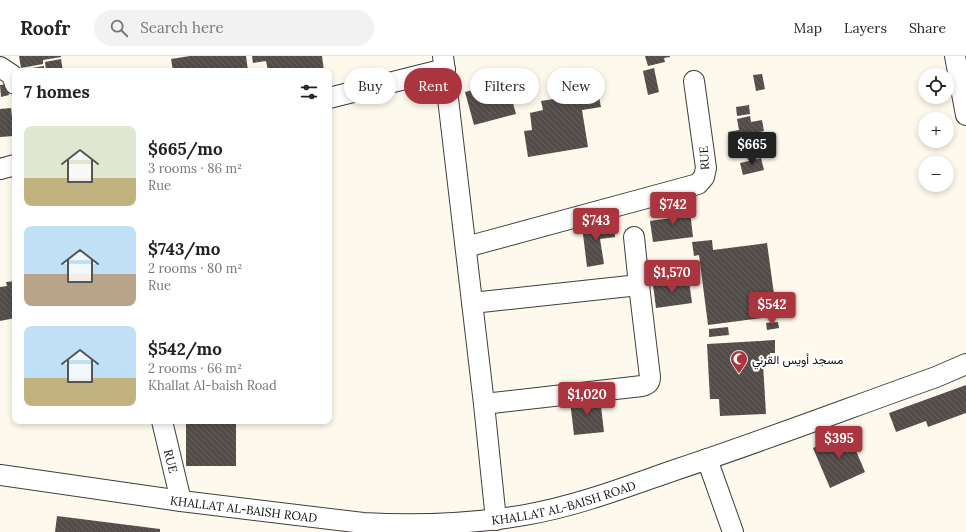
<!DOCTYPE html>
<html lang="en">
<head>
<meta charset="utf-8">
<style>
	:root { --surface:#fff; --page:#f2f2f2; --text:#222; --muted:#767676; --line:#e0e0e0; --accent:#aa353e }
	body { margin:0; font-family:Lora,Vazirmatn,serif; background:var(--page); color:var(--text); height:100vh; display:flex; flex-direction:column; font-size:15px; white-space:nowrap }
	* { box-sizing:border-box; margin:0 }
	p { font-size:13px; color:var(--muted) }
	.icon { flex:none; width:22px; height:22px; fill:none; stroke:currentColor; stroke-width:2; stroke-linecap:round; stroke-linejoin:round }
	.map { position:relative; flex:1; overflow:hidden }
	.side { position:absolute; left:12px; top:12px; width:320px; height:356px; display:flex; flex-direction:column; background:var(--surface); border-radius:8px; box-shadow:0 2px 6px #0003 }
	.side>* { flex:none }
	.guide { position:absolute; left:344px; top:12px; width:380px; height:36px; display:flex; gap:8px }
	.buttons { position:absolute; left:918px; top:12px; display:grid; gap:8px }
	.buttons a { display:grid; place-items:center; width:36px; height:36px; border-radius:50%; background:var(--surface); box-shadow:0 2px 6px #0003; font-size:20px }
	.price { position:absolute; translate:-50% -34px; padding:0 9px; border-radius:4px; background:var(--accent); color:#fff; font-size:13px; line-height:26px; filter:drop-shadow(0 1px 2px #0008) }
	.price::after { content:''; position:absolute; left:50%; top:24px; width:12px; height:9px; margin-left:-6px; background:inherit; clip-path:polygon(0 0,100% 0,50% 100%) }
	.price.on { background:#222; color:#fff }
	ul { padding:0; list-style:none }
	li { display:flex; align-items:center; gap:12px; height:100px; padding:0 12px }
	li span { display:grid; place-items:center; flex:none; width:112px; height:80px; border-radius:8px; color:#555 }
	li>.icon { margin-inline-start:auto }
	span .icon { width:48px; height:48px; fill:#fffc; stroke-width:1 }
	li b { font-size:17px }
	h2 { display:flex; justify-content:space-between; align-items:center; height:48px; padding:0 12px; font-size:17px }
	.tag { padding:0 14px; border-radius:18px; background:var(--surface); box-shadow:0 2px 6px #0003; font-size:14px; line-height:36px }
	.tag.on { background:var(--accent); color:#fff }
	header { display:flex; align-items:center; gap:24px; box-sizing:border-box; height:56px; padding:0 20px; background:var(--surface); border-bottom:1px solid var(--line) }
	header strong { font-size:19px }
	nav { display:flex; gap:22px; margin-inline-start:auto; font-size:14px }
	.search { width:280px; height:36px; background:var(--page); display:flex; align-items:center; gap:10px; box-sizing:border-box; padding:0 14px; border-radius:22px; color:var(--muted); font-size:15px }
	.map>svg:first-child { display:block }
	.building { fill:url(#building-back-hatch) }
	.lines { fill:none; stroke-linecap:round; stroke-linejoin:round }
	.minor-casing { stroke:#3f3f3f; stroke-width:22 }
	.minor { stroke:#fff; stroke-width:20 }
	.labels { text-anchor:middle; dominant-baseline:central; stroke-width:4; stroke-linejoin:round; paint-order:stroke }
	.street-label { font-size:12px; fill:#0c0c0c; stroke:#fff }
	.poi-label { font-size:12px; fill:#0c0c0c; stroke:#fff; text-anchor:start }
</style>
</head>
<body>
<header>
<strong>Roofr</strong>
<div class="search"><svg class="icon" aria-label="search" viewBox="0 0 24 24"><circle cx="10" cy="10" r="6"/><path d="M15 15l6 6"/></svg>Search here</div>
<nav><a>Map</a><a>Layers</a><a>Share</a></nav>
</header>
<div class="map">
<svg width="966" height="476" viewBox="0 0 966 476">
	<defs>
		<pattern id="building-back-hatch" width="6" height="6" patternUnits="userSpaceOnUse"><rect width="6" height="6" fill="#534d4a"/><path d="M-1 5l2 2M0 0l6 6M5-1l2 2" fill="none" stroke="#676260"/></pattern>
	</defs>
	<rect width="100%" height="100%" fill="#fdf9ed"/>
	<g class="building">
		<path d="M19 0H61V1L43 4V8L21 12Z"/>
		<path d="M190 0H246L248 15H173L171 3Z"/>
		<path d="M252 0H322L324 15H268L266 5 253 7Z"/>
		<path d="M645 0H670V1L664 2 665 6 648 10Z"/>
		<path d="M61 3 63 15H46L45 6Z"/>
		<path d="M44 10V15H21L20 14Z"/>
		<path d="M654 12 659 36 648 39 643 15Z"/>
		<path d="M762 18 765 33 756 35 753 19Z"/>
		<path d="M507 25 516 58 474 69 465 36Z"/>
		<path d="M8 28 9 39 1 41 0 29Z"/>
		<path d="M598 36 601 51 582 54 588 91 528 101 524 75 532 74 530 57 543 54 541 45Z"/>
		<path d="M749 49 750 58 737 60 736 51Z"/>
		<path d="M11 52 14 80 0 81V53Z"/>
		<path d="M750 60 751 66 762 64 764 75 751 78 753 88 731 92 728 76 739 74 737 63Z"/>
		<path d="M761 102 764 114 743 119 740 107Z"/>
		<path d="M664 149 666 158 652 160 651 152Z"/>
		<path d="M680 150 681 156 690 155 693 181 653 186 650 165 671 162 670 152Z"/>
		<path d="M614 166 615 181 600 183 604 208 587 211 582 170Z"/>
		<path d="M712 184 713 194 767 187 777 260 708 269 699 199 694 200 692 186Z"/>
		<path d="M15 225V262L0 265V231L7 230 6 226Z"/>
		<path d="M689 225 692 247 656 252 653 229Z"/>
		<path d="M778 266 779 272 767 274 766 267Z"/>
		<path d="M728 271 729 279 709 281V273Z"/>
		<path d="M775 284V297H770V307L763 308 766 358 720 360 719 343H710L707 288Z"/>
		<path d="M966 329V357L928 371 926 365 896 376 889 357Z"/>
		<path d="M600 342 604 376 574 379 570 345Z"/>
		<rect x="186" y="365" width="50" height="45"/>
		<path d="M848 376 865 416 830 432 813 392Z"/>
		<path d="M57 460 160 473V476H55Z"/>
	</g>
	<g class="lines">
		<defs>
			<g id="minor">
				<path d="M443 0 484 348 496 464"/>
				<path d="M955 0 966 59"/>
				<path d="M0 11 12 19 15 28"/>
				<path d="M329 42 445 13"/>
				<path d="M0 113 15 109"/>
				<path d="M466 191 698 128 704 121 706 112 694 25"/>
				<path d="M472 247 639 229"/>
				<path d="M484 348 642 330C648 328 650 327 650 321L639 229 634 181"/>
				<path id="s1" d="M162 365 181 445"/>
				<path d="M707 403 733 476"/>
				<path id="s2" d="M0 419 181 445 363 467C417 470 471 468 525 459 577 450 626 431 675 414 763 385 849 352 936 321L966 308"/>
			</g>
		</defs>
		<use href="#minor" class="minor-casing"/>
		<use href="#minor" class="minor"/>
	</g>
	<defs>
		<symbol id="mosque-pin" viewBox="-11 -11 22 30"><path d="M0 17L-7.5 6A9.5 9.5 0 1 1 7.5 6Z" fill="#aa353e" stroke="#fff"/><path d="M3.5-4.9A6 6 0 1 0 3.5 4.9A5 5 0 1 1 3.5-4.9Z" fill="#fff"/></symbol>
	</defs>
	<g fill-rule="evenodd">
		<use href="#mosque-pin" x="729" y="293" width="20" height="27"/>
	</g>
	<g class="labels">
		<g class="street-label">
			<text transform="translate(704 102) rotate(-94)">RUE</text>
			<text stroke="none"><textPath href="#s1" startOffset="41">RUE</textPath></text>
			<text stroke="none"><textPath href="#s2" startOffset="569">KHALLAT AL-BAISH ROAD</textPath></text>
			<text stroke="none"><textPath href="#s2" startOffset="246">KHALLAT AL-BAISH ROAD</textPath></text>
		</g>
		<g class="poi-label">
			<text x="752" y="303">مسجد أويس القرني</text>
		</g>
	</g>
</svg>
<div class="buttons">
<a><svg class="icon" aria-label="locate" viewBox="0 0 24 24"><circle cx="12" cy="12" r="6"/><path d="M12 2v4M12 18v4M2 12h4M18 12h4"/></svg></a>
<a>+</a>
<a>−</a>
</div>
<b class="price on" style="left:752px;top:110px">$665</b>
<b class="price" style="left:673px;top:170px">$742</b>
<b class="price" style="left:596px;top:186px">$743</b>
<b class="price" style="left:672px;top:238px">$1,570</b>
<b class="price" style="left:772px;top:270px">$542</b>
<b class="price" style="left:587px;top:360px">$1,020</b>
<b class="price" style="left:839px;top:404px">$395</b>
<div class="guide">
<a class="tag">Buy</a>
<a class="tag on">Rent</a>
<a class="tag">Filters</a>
<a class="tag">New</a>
</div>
<section class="side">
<h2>7 homes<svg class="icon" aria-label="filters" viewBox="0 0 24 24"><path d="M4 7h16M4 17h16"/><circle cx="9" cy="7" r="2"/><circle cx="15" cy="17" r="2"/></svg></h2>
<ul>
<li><span style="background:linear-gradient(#dfe7d0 65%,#c2b280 0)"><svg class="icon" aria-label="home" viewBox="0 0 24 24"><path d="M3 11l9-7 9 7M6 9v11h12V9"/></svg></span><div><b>$665/mo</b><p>3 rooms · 86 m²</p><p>Rue</p></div></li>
<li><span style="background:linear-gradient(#bfe0f5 60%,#b9a48a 0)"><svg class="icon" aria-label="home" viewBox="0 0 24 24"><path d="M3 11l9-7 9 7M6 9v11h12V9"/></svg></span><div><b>$743/mo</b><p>2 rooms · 80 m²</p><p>Rue</p></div></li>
<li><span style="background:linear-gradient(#bfe0f5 65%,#c2b280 0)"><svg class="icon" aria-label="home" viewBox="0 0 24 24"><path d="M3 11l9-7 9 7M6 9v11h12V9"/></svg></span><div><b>$542/mo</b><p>2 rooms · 66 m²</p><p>Khallat Al-baish Road</p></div></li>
</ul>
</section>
</div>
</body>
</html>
